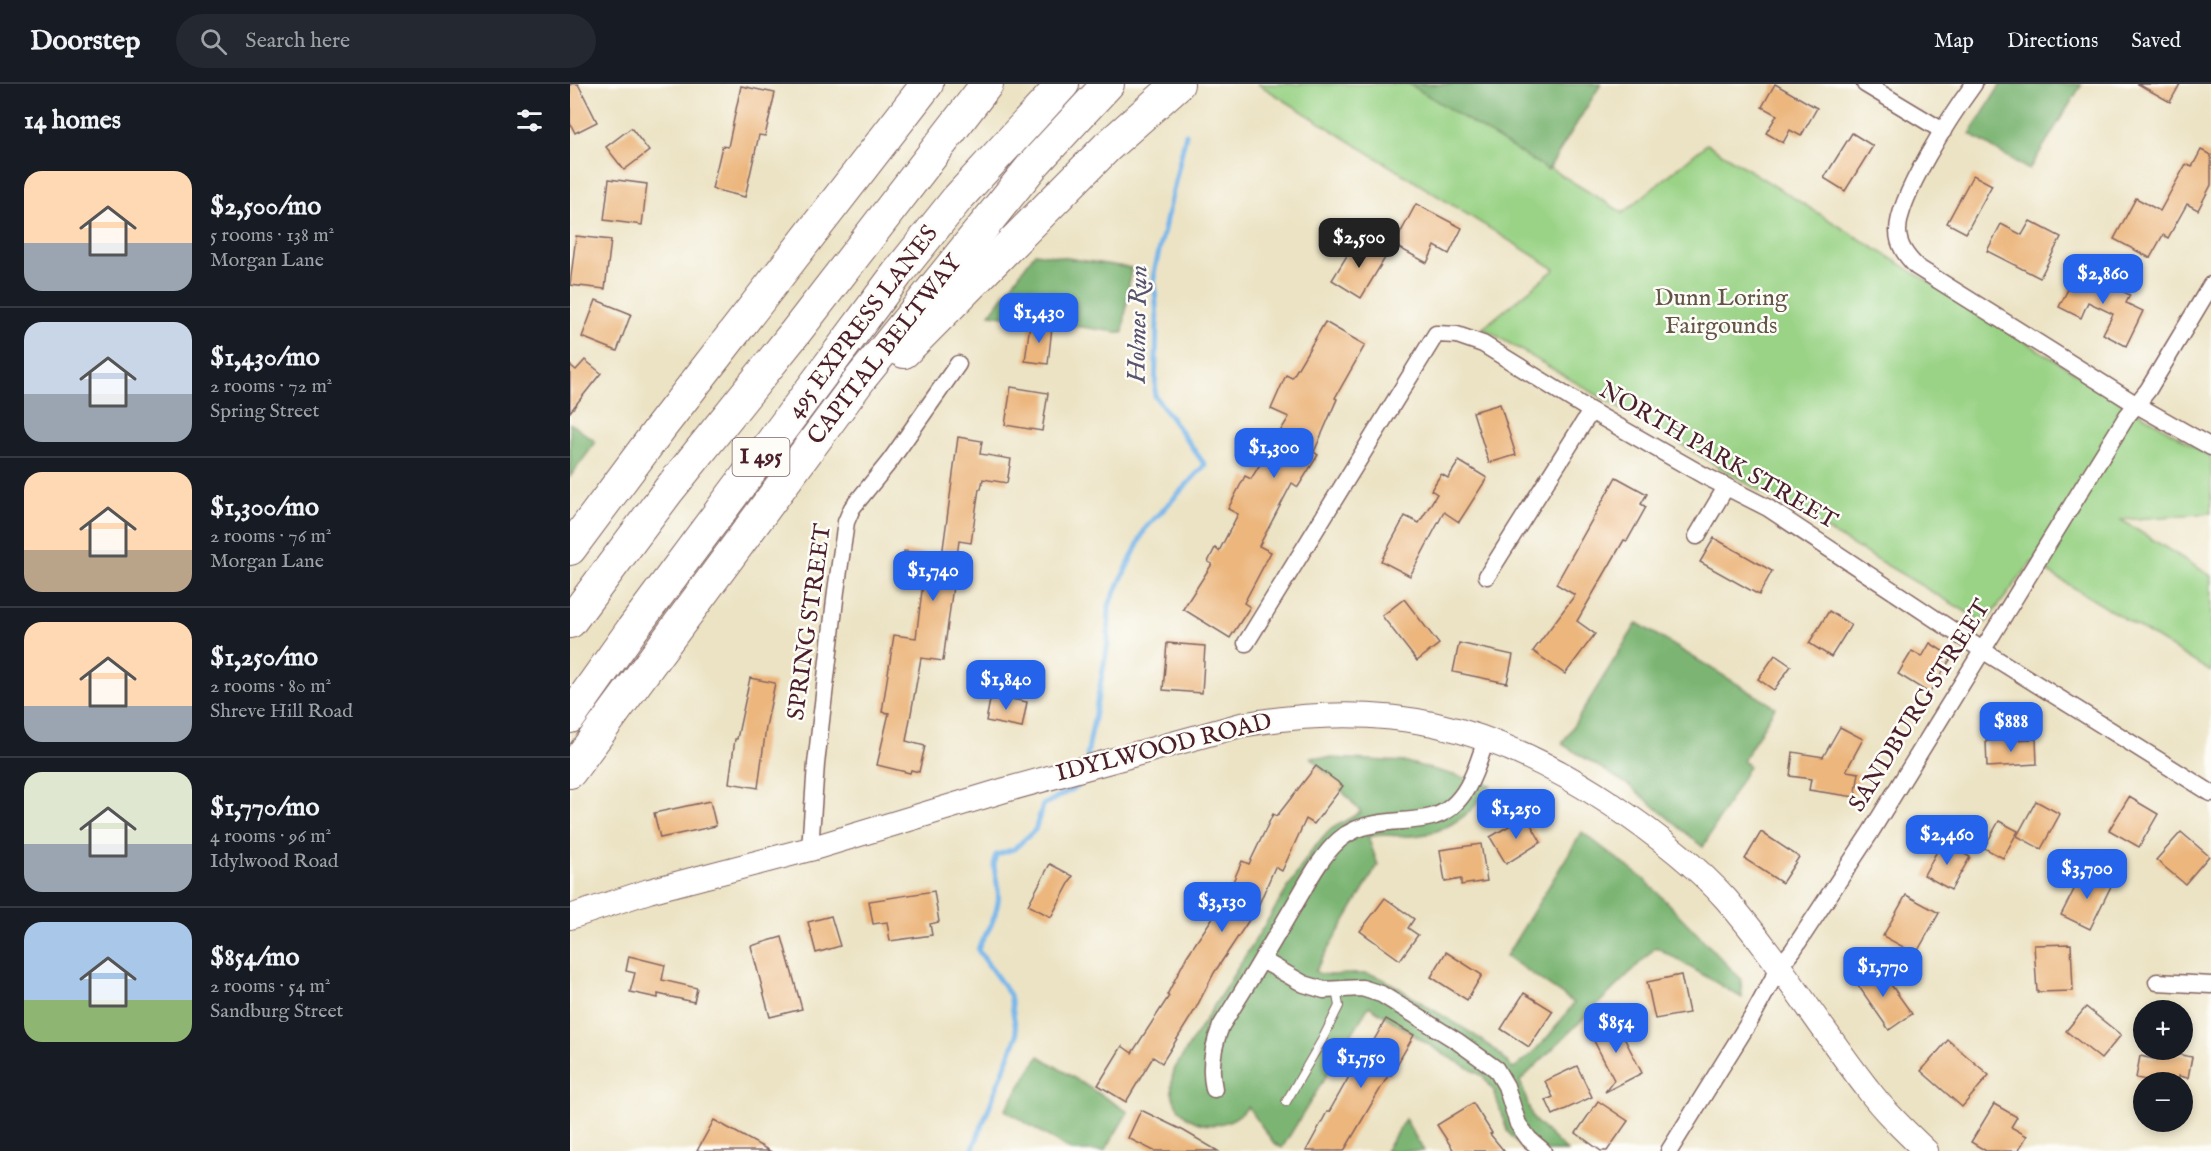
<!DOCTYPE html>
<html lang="en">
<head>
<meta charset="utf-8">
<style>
	:root { --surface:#171b24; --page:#242831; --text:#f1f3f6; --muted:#9ea1a6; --line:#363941; --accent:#2563eb }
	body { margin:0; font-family:"IM FELL English",serif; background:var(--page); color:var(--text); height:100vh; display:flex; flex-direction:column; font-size:22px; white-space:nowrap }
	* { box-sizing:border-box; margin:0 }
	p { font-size:20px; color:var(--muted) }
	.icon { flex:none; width:33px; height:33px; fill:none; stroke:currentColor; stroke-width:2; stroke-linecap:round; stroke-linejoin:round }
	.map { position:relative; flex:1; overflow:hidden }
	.drawer { display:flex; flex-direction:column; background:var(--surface); width:570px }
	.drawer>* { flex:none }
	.buttons { position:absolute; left:1563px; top:916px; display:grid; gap:12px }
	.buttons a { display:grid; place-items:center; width:60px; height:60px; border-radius:50%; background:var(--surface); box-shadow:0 3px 9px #0003; font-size:30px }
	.price { position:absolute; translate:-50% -51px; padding:0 14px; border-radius:12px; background:var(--accent); color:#fff; font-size:20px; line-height:39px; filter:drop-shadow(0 2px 3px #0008) }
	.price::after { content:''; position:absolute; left:50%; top:36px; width:18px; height:14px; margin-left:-9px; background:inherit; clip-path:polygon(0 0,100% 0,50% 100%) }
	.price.current { background:#222; color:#fff }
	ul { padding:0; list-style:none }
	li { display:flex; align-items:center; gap:18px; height:150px; padding:0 24px }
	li+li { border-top:2px solid var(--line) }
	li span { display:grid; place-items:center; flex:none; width:168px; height:120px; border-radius:18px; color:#555 }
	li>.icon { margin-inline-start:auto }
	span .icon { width:72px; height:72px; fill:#fffc; stroke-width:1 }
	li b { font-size:26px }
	h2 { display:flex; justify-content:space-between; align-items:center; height:72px; padding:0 24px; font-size:26px }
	header { display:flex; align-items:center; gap:36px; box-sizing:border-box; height:84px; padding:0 30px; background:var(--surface); border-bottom:2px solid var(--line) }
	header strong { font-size:28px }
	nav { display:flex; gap:33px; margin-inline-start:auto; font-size:21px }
	.search { width:420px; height:54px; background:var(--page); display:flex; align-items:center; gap:15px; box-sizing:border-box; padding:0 21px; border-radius:33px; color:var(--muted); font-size:22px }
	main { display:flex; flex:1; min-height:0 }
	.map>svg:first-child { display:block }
	.green { fill:#9ad386; stroke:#727958; stroke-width:1.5 }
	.forest { fill:#7bb573; stroke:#626a4f; stroke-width:1.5 }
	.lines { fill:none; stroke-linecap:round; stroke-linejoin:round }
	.stream { stroke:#76b6ea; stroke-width:5 }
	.building { fill:#ecb67d }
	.service-casing { stroke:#836461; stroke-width:10 }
	.minor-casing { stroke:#836461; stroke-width:19 }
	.secondary-casing { stroke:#836461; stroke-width:26 }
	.motorway-casing { stroke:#836461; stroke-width:34 }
	.service { stroke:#fff; stroke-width:8 }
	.minor { stroke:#fff; stroke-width:16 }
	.secondary { stroke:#fff; stroke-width:24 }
	.motorway { stroke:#fff; stroke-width:32 }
	.labels { text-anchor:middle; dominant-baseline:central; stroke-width:5; stroke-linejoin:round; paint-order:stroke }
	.shield { fill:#fdfcf7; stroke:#806168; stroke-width:1.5 }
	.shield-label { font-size:22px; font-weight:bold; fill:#4a1f2b }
	.park-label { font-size:24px; fill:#625546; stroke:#fdfcf7 }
	.street-label { font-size:24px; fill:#4a1f2b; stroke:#fdfcf7 }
	.water-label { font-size:26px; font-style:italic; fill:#59546e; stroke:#fdfcf7 }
</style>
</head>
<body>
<header>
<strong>Doorstep</strong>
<div class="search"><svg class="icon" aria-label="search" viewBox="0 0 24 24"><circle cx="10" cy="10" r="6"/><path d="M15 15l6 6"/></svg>Search here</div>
<nav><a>Map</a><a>Directions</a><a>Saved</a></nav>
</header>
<main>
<section class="drawer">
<h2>14 homes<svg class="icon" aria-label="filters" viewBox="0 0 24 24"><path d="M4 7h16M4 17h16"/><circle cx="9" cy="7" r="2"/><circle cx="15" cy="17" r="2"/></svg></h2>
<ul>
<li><span style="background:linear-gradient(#ffd9b3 60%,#9aa5b1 0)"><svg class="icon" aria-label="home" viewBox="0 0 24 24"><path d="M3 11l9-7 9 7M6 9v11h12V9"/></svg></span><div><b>$2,500/mo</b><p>5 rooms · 138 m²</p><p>Morgan Lane</p></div></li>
<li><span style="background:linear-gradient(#c9d6e8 60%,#9aa5b1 0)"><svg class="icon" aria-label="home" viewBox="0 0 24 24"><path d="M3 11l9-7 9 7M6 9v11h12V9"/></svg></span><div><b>$1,430/mo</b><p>2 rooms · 72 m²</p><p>Spring Street</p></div></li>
<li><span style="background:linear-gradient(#ffd9b3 65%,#b9a48a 0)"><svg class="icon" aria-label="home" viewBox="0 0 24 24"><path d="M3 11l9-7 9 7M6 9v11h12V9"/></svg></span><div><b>$1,300/mo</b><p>2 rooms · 76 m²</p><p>Morgan Lane</p></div></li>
<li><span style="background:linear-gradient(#ffd9b3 70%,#9aa5b1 0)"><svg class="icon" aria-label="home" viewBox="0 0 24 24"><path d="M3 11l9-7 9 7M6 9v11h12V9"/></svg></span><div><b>$1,250/mo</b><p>2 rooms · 80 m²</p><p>Shreve Hill Road</p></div></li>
<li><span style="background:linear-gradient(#dfe7d0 60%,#9aa5b1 0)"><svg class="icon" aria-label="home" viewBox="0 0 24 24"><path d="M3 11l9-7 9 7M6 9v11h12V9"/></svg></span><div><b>$1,770/mo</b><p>4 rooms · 96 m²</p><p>Idylwood Road</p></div></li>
<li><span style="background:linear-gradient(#a9c7e8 65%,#8fb573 0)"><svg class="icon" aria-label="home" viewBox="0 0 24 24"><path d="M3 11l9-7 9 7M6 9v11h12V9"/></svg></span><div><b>$854/mo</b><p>2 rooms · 54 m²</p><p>Sandburg Street</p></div></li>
</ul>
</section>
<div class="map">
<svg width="1641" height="1067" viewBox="0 0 1641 1067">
	<rect width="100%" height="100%" fill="#fdfcf7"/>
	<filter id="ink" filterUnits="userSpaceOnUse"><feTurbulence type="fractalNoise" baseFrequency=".0167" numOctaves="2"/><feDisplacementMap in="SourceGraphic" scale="12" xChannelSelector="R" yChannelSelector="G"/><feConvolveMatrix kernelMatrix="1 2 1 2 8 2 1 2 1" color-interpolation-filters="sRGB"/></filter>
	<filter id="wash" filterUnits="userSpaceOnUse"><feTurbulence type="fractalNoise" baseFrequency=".008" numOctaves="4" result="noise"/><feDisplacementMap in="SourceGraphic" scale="24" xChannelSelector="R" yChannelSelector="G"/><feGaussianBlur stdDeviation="1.35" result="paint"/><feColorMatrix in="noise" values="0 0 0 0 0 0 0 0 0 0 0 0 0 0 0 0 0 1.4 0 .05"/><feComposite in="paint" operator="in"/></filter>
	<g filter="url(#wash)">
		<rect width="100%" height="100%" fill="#ece3c4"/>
		<path class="green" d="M688 0H843L1053 129 1137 60 1641 373V429L1551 436 1641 492V588L1462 478 1415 539 913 244 985 185Z"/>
		<g class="forest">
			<path d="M839 0H1031L978 86Z"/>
			<path d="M1431 0H1512L1459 86 1400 50Z"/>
			<path d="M465 169 561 184 553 249 420 230Z"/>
			<path d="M0 339 26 358 0 393Z"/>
			<path d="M1067 539 1205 623 1173 677 1179 682 1133 763 1060 702 992 660Z"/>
			<path d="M741 673 836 678 921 701C914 705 913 709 909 716 904 724 894 733 885 738 869 748 850 753 831 752 819 751 810 750 798 753L808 781 745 887C757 896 784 886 803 891 820 896 835 909 850 918 881 938 921 956 943 985 970 965 985 945 1004 919L936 872 1012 748 1075 796 1171 895 1172 914 1086 863 950 997 963 1035 997 1067H954L937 1047 924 1007 913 992 875 971 799 922 712 1064 703 1058 678 1023C643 1062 587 1031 605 984L741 767 761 745 791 728Z"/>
			<path d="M469 972 558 1028 535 1067H502L435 1026Z"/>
			<path d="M835 1035 854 1067H815L818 1063Z"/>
		</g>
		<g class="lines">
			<g class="stream">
				<path d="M517 672 538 559 539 521 575 445 635 381 585 312 587 237 584 189 616 50"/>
				<path d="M402 1067 447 952 440 911 408 866C411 855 417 850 421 841 424 834 427 825 428 817 431 802 420 785 426 771L444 765 465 746 473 721 508 702"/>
			</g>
		</g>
		<g id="blocks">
			<g class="building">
				<path d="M0 0H8L27 38 5 49 0 39Z"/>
				<path d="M1205 0 1247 24 1231 52 1220 46 1213 59 1196 49 1207 31 1192 23Z"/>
				<path d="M1568 0H1610L1600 18Z"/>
				<path d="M171 2 205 9 195 52 189 51 175 113 142 105 152 62 158 63Z"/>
				<path d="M61 44 79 67 54 86 36 63Z"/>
				<path d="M1282 49 1303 62 1275 107 1254 94Z"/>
				<path d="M1631 66 1641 71V101L1628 126 1617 120 1598 154 1593 151 1580 174 1544 155 1566 114 1590 127 1616 80 1622 83Z"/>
				<path d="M1403 91 1422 101 1396 149 1377 139Z"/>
				<path d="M39 95 77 100 72 141 34 136Z"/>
				<path d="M846 120 892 144 879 170 865 162 857 179 824 161Z"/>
				<path d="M1460 137 1491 153 1470 194 1417 167 1431 140 1452 151Z"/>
				<path d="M6 152 41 156 35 205 0 201Z"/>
				<path d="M786 157 815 174 791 214 762 196Z"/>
				<path d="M1508 186 1560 211 1556 219 1573 227 1556 262 1533 250 1543 230 1518 218 1511 234 1489 223Z"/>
				<path d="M26 216 61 230 47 267 12 253Z"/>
				<path d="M755 238 795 261 765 314 767 315 744 368 748 371 728 403 722 399 689 462 701 468 674 519 680 523 660 554 613 525 642 480 638 478 645 464 649 467 668 430 658 425 675 392 681 395 719 333 701 325 716 291 722 294Z"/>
				<path d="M460 240 482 243 478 280 455 277Z"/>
				<path d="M15 276 31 289 0 328V281L6 286Z"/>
				<path d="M441 303 478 309 472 347 435 341Z"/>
				<path d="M930 320 946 371 919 379 903 328Z"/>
				<path d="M388 353 412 357 410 370 441 375 437 399 413 395 411 405H409L401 459 389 457 373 577 351 574 336 657 355 662 349 688 341 686 340 689 307 681 319 629 312 628 324 551 346 554 354 491 331 489 334 467 372 472Z"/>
				<path d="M889 377 917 394 889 438 874 428 840 492 811 477 835 432 849 439 867 410 861 406 871 390 878 394Z"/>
				<path d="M1046 393 1077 410 1071 420 1076 423 1057 457 1054 456 1007 537 1025 550 995 590 963 567 1005 511 986 500Z"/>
				<path d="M1144 454 1202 487 1189 511 1130 478Z"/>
				<path d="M834 515 869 560 847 577 812 532Z"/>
				<path d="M1259 527 1281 541 1261 573 1239 559Z"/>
				<path d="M597 559 635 562 632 609 593 606Z"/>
				<path d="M889 559 943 571 937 599 883 588Z"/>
				<path d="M1360 559 1382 573 1359 609 1328 590 1342 567 1352 573Z"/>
				<path d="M1205 571 1221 582 1204 606 1188 595Z"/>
				<path d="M180 594 205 599 196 643 188 704 159 699 165 655H167Z"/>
				<path d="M421 611 457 618 452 644 416 637Z"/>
				<path d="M1270 643 1293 655 1276 687 1289 689 1285 713 1239 706 1241 695 1220 692 1223 668 1253 673Z"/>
				<path d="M1466 655 1467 680 1417 683 1416 657Z"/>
				<path d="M746 682 773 702 744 740 736 735 712 787 705 783 683 834 681 833 644 889 625 926 592 979 583 973 556 1018 528 1001 552 962 562 969 599 912 597 911 617 872 656 814 672 777 679 780 703 730 707 732Z"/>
				<path d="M1559 713 1588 730 1569 763 1539 746Z"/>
				<path d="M140 717 146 742 90 754 84 729Z"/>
				<path d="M1466 717 1490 730 1471 765 1447 752Z"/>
				<path d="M956 732 971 758 936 780 920 753Z"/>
				<path d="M1429 737 1448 747 1433 774 1414 764Z"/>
				<path d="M1191 748 1229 773 1212 799 1175 775Z"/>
				<path d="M1611 748 1639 772 1615 800 1586 776Z"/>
				<path d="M1372 758 1400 773 1381 806 1354 791Z"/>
				<path d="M911 760 917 797 891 801V795L875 798 870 766Z"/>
				<path d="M480 780 503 792 481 833 458 821Z"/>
				<path d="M1524 789 1543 798 1520 845 1491 831 1510 794 1519 799Z"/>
				<path d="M364 807 369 838 360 840 362 851 320 857 317 838 303 840 299 817Z"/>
				<path d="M1336 811 1369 829 1346 870 1313 852Z"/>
				<path d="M815 814 844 835 838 844 848 851 830 876 790 847Z"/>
				<path d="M261 832 270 862 246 869 238 838Z"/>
				<path d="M212 853 232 925 200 933 181 862Z"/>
				<path d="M1501 860 1503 907 1467 908 1464 861Z"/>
				<path d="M876 868 912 891 897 916 861 893Z"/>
				<path d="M59 872 95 881 92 896 127 904 124 918 88 910V914L60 908 65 889 56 887Z"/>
				<path d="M1307 881 1342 930 1319 946 1285 897Z"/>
				<path d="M1111 891 1119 929 1085 935 1077 898Z"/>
				<path d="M954 909 983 927 959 963 931 945Z"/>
				<path d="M1516 923 1551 951 1531 975 1496 947Z"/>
				<path d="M816 935 844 951 821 991 819 990 774 1067H736L757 1028H759L785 982 788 984Z"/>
				<path d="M1045 936 1072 989 1035 1008 1044 996 1020 949Z"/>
				<path d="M1378 956 1419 991 1392 1023 1351 987Z"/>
				<path d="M1585 966 1622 973 1618 994 1609 992 1608 999H1591L1566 994 1570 972 1584 975Z"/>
				<path d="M1007 982 1022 1013 983 1031 976 1016 983 1013 975 997Z"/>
				<path d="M1028 1017 1058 1037 1037 1067H1031L1006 1049Z"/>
				<path d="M903 1019 922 1049 920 1050 934 1067H884L867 1041Z"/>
				<path d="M1424 1020 1447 1033 1441 1043 1457 1052 1448 1067H1416L1401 1058Z"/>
				<path d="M571 1026 614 1047 648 1067H584L558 1054Z"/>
				<path d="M144 1036 200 1067H127Z"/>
			</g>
		</g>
	</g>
	<g filter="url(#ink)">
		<use href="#blocks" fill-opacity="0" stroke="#836461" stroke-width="1.5"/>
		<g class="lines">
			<defs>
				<path id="service" d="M716 1018 752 956 769 922 766 906"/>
				<g id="minor">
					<path d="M1295 0 1373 47"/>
					<path d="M1404 0C1382 30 1328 112 1328 147 1328 162 1337 173 1347 183L1567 321 1641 363"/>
					<path d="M1127 452 1156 403"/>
					<path d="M917 492 1021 327"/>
					<path d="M676 559 866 250 887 251 913 260 1021 327 1133 391 1198 424 1412 566 1641 709"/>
					<path d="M240 765 246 680 266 507 276 438 282 424 320 377 388 280"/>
					<path d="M692 876 734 900 754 906 792 904 811 910 887 957 926 985 936 1002 948 1040 959 1055 973 1067"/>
					<path d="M1587 898 1641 901"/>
					<path d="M644 1005C639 983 643 962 651 942 675 904 698 866 720 828 735 804 748 775 769 756 779 747 793 742 806 740 825 736 846 738 865 732 897 721 907 683 916 655"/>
					<path d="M1099 1067 1181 935 1210 882 1223 866 1300 749 1521 390 1557 332 1578 306 1641 201"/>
				</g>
				<path id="secondary" d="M0 833 79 807 240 765 435 706 671 641C816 615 919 639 1041 720 1081 747 1124 779 1156 815 1208 875 1249 942 1297 1004 1314 1027 1335 1047 1356 1067"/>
				<g id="motorway">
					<path d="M334 268 537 63 608 0"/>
					<path d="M0 465 91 343 357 0"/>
					<path d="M0 538 98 407 224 250 417 0"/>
					<path d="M0 633 61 547 327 190 387 115 493 0"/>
					<path d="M0 688 291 294 463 81 538 0"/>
				</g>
			</defs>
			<use href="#service" class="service-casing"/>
			<use href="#minor" class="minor-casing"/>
			<use href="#secondary" class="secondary-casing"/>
			<use href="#motorway" class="motorway-casing"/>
			<use href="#service" class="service"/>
			<use href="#minor" class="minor"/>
			<use href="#secondary" class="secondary"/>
			<use href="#motorway" class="motorway"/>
		</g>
	</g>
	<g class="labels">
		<rect class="shield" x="162.5" y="354" width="57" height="38" rx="4.5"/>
		<g class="shield-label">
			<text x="191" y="373">I 495</text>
		</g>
		<g class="park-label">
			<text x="1151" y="214">Dunn Loring<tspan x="1151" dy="28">Fairgounds</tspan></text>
		</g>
		<g class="street-label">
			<text transform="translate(293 238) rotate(-53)">495 EXPRESS LANES</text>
			<text transform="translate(315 266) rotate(-52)">CAPITAL BELTWAY</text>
			<text transform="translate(1148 372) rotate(30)">NORTH PARK STREET</text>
			<text transform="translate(240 538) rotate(-82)">SPRING STREET</text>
			<text transform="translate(1350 622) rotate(-58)">SANDBURG STREET</text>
			<text transform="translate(594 664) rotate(-14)">IDYLWOOD ROAD</text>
		</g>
		<g class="water-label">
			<text transform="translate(568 240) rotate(-89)">Holmes Run</text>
		</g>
	</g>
</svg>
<div class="buttons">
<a>+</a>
<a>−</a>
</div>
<b class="price current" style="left:789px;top:185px">$2,500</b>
<b class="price" style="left:1533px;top:221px">$2,860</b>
<b class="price" style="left:469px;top:260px">$1,430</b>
<b class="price" style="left:704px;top:395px">$1,300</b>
<b class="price" style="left:363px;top:518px">$1,740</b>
<b class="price" style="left:436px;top:627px">$1,840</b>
<b class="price" style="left:1441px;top:669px">$888</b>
<b class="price" style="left:946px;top:756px">$1,250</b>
<b class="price" style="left:1377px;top:782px">$2,460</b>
<b class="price" style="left:1517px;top:816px">$3,700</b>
<b class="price" style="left:652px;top:849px">$3,130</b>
<b class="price" style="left:1313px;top:914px">$1,770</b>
<b class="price" style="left:1046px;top:970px">$854</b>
<b class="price" style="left:791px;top:1005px">$1,750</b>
</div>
</main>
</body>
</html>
